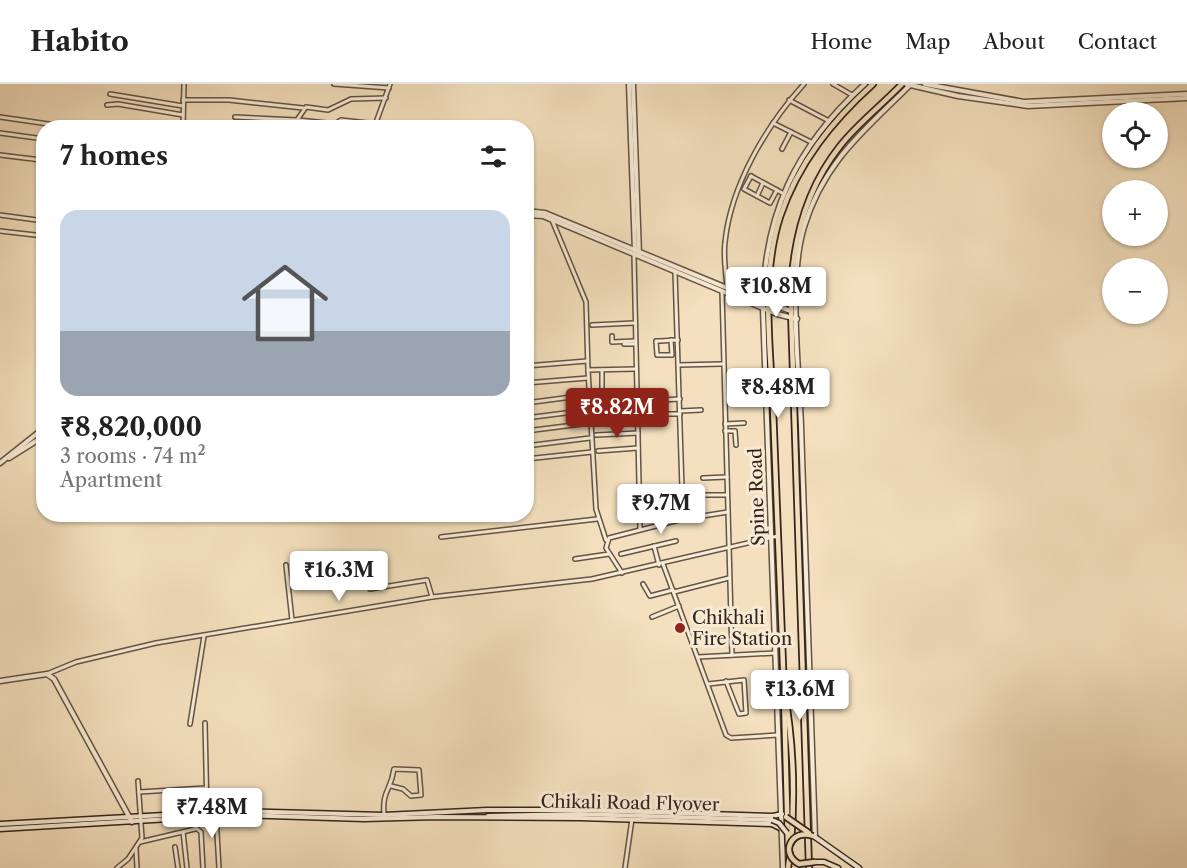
<!DOCTYPE html>
<html lang="en">
<head>
<meta charset="utf-8">
<style>
	:root { --surface:#fff; --page:#f6f6f6; --text:#222; --muted:#767676; --line:#e0e0e0; --accent:#8f2418 }
	body { margin:0; font-family:"Libre Caslon Text",serif; background:var(--page); color:var(--text); height:100vh; display:flex; flex-direction:column; font-size:22px; white-space:nowrap }
	* { box-sizing:border-box; margin:0 }
	p { font-size:20px; color:var(--muted) }
	.icon { flex:none; width:33px; height:33px; fill:none; stroke:currentColor; stroke-width:2; stroke-linecap:round; stroke-linejoin:round }
	.map { position:relative; flex:1; overflow:hidden }
	.drawer { position:absolute; left:36px; top:36px; width:498px; height:402px; display:flex; flex-direction:column; background:var(--surface); border-radius:24px; box-shadow:0 2px 4px #0004 }
	.drawer>* { flex:none }
	.tools { position:absolute; left:1102px; top:18px; display:grid; gap:12px }
	.tools a { display:grid; place-items:center; width:66px; height:66px; border-radius:50%; background:var(--surface); box-shadow:0 2px 4px #0004; font-size:30px }
	.price { position:absolute; translate:-50% -51px; padding:0 14px; border-radius:6px; background:#fff; color:#222; font-size:20px; line-height:39px; filter:drop-shadow(0 2px 3px #0008) }
	.price::after { content:''; position:absolute; left:50%; top:36px; width:18px; height:14px; margin-left:-9px; background:inherit; clip-path:polygon(0 0,100% 0,50% 100%) }
	.price.on { background:var(--accent); color:#fff }
	ul { padding:0; list-style:none }
	li { display:grid; align-content:center; gap:12px; height:318px; padding:0 24px }
	li+li { border-top:2px solid var(--line) }
	li span { display:grid; place-items:center; height:186px; border-radius:18px; color:#555 }
	li>.icon { margin-inline-start:auto }
	span .icon { width:108px; height:108px; fill:#fffc; stroke-width:1 }
	li b { font-size:26px }
	h2 { display:flex; justify-content:space-between; align-items:center; height:72px; padding:0 24px; font-size:26px }
	header { display:flex; align-items:center; gap:36px; box-sizing:border-box; height:84px; padding:0 30px; background:var(--surface); border-bottom:2px solid var(--line) }
	header strong { font-size:28px }
	nav { display:flex; gap:33px; margin-inline-start:auto; font-size:21px }
	.map>svg:first-child { display:block }
	.lines { fill:none; stroke-linecap:round; stroke-linejoin:round }
	.minor-casing { stroke:#635446; stroke-width:6 }
	.tertiary-casing { stroke:#635446; stroke-width:7 }
	.secondary-casing { stroke:#33251e; stroke-width:7 }
	.primary-casing { stroke:#33251e; stroke-width:8 }
	.minor { stroke:#f8ebd5; stroke-width:3 }
	.tertiary { stroke:#f8ebd5; stroke-width:4 }
	.secondary { stroke:#f8ebd5; stroke-width:4 }
	.primary { stroke:#f4e0be; stroke-width:4.5 }
	.secondary-bridge-casing { stroke:#33251e; stroke-width:7; stroke-linecap:butt }
	.primary-bridge-casing { stroke:#33251e; stroke-width:8; stroke-linecap:butt }
	.secondary-bridge { stroke:#f8ebd5; stroke-width:4 }
	.primary-bridge { stroke:#f4e0be; stroke-width:4.5 }
	.poi-dot { fill:#8f2418; stroke:#f8ebd5; stroke-width:2 }
	.labels { text-anchor:middle; dominant-baseline:central; stroke-width:6; stroke-linejoin:round; paint-order:stroke }
	.street-label { font-size:18px; fill:#33251e; stroke:#f8ebd5 }
	.poi-label { font-size:18px; fill:#33251e; stroke:#f8ebd5; text-anchor:start }
</style>
</head>
<body>
<header>
<strong>Habito</strong>
<nav><a>Home</a><a>Map</a><a>About</a><a>Contact</a></nav>
</header>
<div class="map">
<svg width="1187" height="784" viewBox="0 0 1187 784">
	<rect width="100%" height="100%" fill="#f4e0be"/>
	<filter id="stains"><feTurbulence type="fractalNoise" baseFrequency=".00333" numOctaves="4"/><feColorMatrix values="0 0 0 0 .2 0 0 0 0 .09 0 0 0 0 .02 0 0 0 .5 -.17"/></filter>
	<radialGradient id="worn" r=".72"><stop offset=".6" stop-color="#630" stop-opacity="0"/><stop offset="1" stop-color="#630" stop-opacity=".3"/></radialGradient>
	<g class="lines">
		<defs>
			<g id="minor">
				<path d="M334 0 389 4"/>
				<path d="M833 0 852 11"/>
				<path d="M110 10 183 22"/>
				<path d="M183 16H229L303 24"/>
				<path d="M789 16 827 36"/>
				<path d="M107 21 118 20 183 31"/>
				<path d="M0 33 76 44"/>
				<path d="M235 33 297 36 306 23 328 26 351 15 386 14"/>
				<path d="M299 36 335 40 341 36 376 40"/>
				<path d="M773 39 811 58"/>
				<path d="M183 44 184 0"/>
				<path d="M374 44 390 0"/>
				<path d="M0 49 44 55"/>
				<path d="M782 65 791 48"/>
				<path d="M0 71 41 76"/>
				<path d="M751 92 744 105 770 119 777 106"/>
				<path d="M751 92 784 110"/>
				<path d="M757 112 763 99"/>
				<path d="M0 131 44 137"/>
				<path d="M552 136 586 218 588 286"/>
				<path d="M0 147 44 152"/>
				<path d="M634 171 640 445"/>
				<path d="M675 188 683 435"/>
				<path d="M727 204C726 189 723 173 725 158 731 101 766 42 804 0"/>
				<path d="M722 207 732 571"/>
				<path d="M592 241 634 239"/>
				<path d="M612 252V258L635 257"/>
				<path d="M671 256 672 271H657L656 257C664 257 671 256 678 256"/>
				<path d="M624 260H634"/>
				<path d="M679 281 722 280"/>
				<path d="M526 282 587 277"/>
				<path d="M602 286V309"/>
				<path d="M526 299 588 294"/>
				<path d="M612 309H636"/>
				<path d="M661 316 680 315"/>
				<path d="M611 318 653 316"/>
				<path d="M526 319 587 311"/>
				<path d="M680 327 701 326"/>
				<path d="M660 330H680"/>
				<path d="M526 334 589 326"/>
				<path d="M607 334 637 332"/>
				<path d="M725 340 744 339"/>
				<path d="M526 347 590 339"/>
				<path d="M725 347H735L736 361"/>
				<path d="M596 351 638 349"/>
				<path d="M526 362 590 354"/>
				<path d="M598 367 638 364"/>
				<path d="M526 375 592 368"/>
				<path d="M703 394 727 393"/>
				<path d="M704 411H727"/>
				<path d="M661 419 683 418"/>
				<path d="M189 430 190 433"/>
				<path d="M441 453 597 435"/>
				<path d="M606 456 596 425 588 286 635 285"/>
				<path d="M654 462 659 481"/>
				<path d="M621 470 676 457"/>
				<path d="M575 475 609 470"/>
				<path d="M663 480 726 651 731 654 778 651"/>
				<path d="M286 481 292 536"/>
				<path d="M622 489 606 464 609 454 683 435 728 428"/>
				<path d="M643 500 650 512 673 506"/>
				<path d="M370 505 427 496 432 513"/>
				<path d="M674 508 729 494"/>
				<path d="M652 533 679 522"/>
				<path d="M698 573 775 569"/>
				<path d="M47 590 76 578 156 559 432 513 592 495 778 452"/>
				<path d="M708 600 744 596 746 629 739 630 726 597"/>
				<path d="M205 639 207 728"/>
				<path d="M190 640 204 552"/>
				<path d="M183 706 184 729"/>
				<path d="M139 708 206 704"/>
				<path d="M384 730C382 706 391 707 394 685L419 686 421 711 411 712 403 705 391 702"/>
				<path d="M216 732 219 784"/>
				<path d="M196 744 201 748 203 784"/>
				<path d="M183 748 187 784"/>
				<path d="M140 758 195 745V734"/>
				<path d="M175 763 178 784"/>
				<path d="M136 765 137 784"/>
				<path d="M117 784 128 775 142 754 138 697"/>
				<path d="M625 784 632 735"/>
			</g>
			<g id="tertiary">
				<path d="M629 0 635 167"/>
				<path d="M633 0 639 170"/>
				<path d="M906 0 958 12 1028 22 1187 14"/>
				<path d="M925 0 1024 18 1187 10"/>
				<path d="M526 127 545 129 727 204 791 227"/>
				<path d="M526 131 543 132 777 230 797 235"/>
				<path d="M9 374 44 352"/>
				<path d="M0 379 44 344"/>
				<path d="M0 597 47 590 54 595 132 738"/>
				<path d="M815 753C810 616 805 479 801 342 799 285 788 195 804 143 824 77 865 46 911 0"/>
				<path d="M783 784 763 225C763 131 796 62 865 0"/>
			</g>
			<g id="secondary">
				<path d="M488 732 580 730 772 736"/>
				<path d="M0 740 237 727 384 731 487 726H580L773 732 782 730"/>
				<path d="M0 745 238 731 364 735 436 733 580 734 772 740 782 745"/>
				<path d="M815 753 859 784"/>
				<path d="M815 778H824L838 784"/>
			</g>
			<g id="primary">
				<path d="M784 614 788 761"/>
				<path d="M791 759C795 710 793 655 784 606 780 512 777 418 773 323 770 262 761 192 780 133 798 79 832 37 873 0"/>
				<path d="M788 784 790 770"/>
				<path d="M809 784 791 227C790 168 802 110 840 62 858 39 882 21 902 0"/>
			</g>
		</defs>
		<use href="#minor" class="minor-casing"/>
		<use href="#tertiary" class="tertiary-casing"/>
		<use href="#secondary" class="secondary-casing"/>
		<use href="#primary" class="primary-casing"/>
		<use href="#minor" class="minor"/>
		<use href="#tertiary" class="tertiary"/>
		<use href="#secondary" class="secondary"/>
		<use href="#primary" class="primary"/>
		<defs>
			<path id="secondary-bridge" d="M772 736 779 739 787 749"/>
			<g id="primary-bridge">
				<path d="M786 733 809 749"/>
				<path d="M813 752C792 744 779 769 799 780L815 778"/>
			</g>
		</defs>
		<use href="#secondary-bridge" class="secondary-bridge-casing"/>
		<use href="#primary-bridge" class="primary-bridge-casing"/>
		<use href="#secondary-bridge" class="secondary-bridge"/>
		<use href="#primary-bridge" class="primary-bridge"/>
	</g>
	<circle class="poi-dot" cx="680" cy="544" r="6"/>
	<g class="labels">
		<g class="street-label">
			<text transform="translate(757 413) rotate(-92)">Spine Road</text>
			<text transform="translate(630 719) rotate(1)">Chikali Road Flyover</text>
		</g>
		<g class="poi-label">
			<text x="692" y="534">Chikhali<tspan x="692" dy="21">Fire Station</tspan></text>
		</g>
	</g>
	<rect width="100%" height="100%" filter="url(#stains)"/>
	<rect width="100%" height="100%" fill="url(#worn)"/>
</svg>
<div class="tools">
<a><svg class="icon" aria-label="locate" viewBox="0 0 24 24"><circle cx="12" cy="12" r="6"/><path d="M12 2v4M12 18v4M2 12h4M18 12h4"/></svg></a>
<a>+</a>
<a>−</a>
</div>
<b class="price" style="left:776px;top:234px">₹10.8M</b>
<b class="price" style="left:778px;top:335px">₹8.48M</b>
<b class="price on" style="left:617px;top:355px">₹8.82M</b>
<b class="price" style="left:661px;top:451px">₹9.7M</b>
<b class="price" style="left:339px;top:518px">₹16.3M</b>
<b class="price" style="left:800px;top:637px">₹13.6M</b>
<b class="price" style="left:212px;top:755px">₹7.48M</b>
<section class="drawer">
<h2>7 homes<svg class="icon" aria-label="filters" viewBox="0 0 24 24"><path d="M4 7h16M4 17h16"/><circle cx="9" cy="7" r="2"/><circle cx="15" cy="17" r="2"/></svg></h2>
<ul>
<li><span style="background:linear-gradient(#c9d6e8 65%,#9aa5b1 0)"><svg class="icon" aria-label="home" viewBox="0 0 24 24"><path d="M3 11l9-7 9 7M6 9v11h12V9"/></svg></span><div><b>₹8,820,000</b><p>3 rooms · 74 m²</p><p>Apartment</p></div></li>
</ul>
</section>
</div>
</body>
</html>
